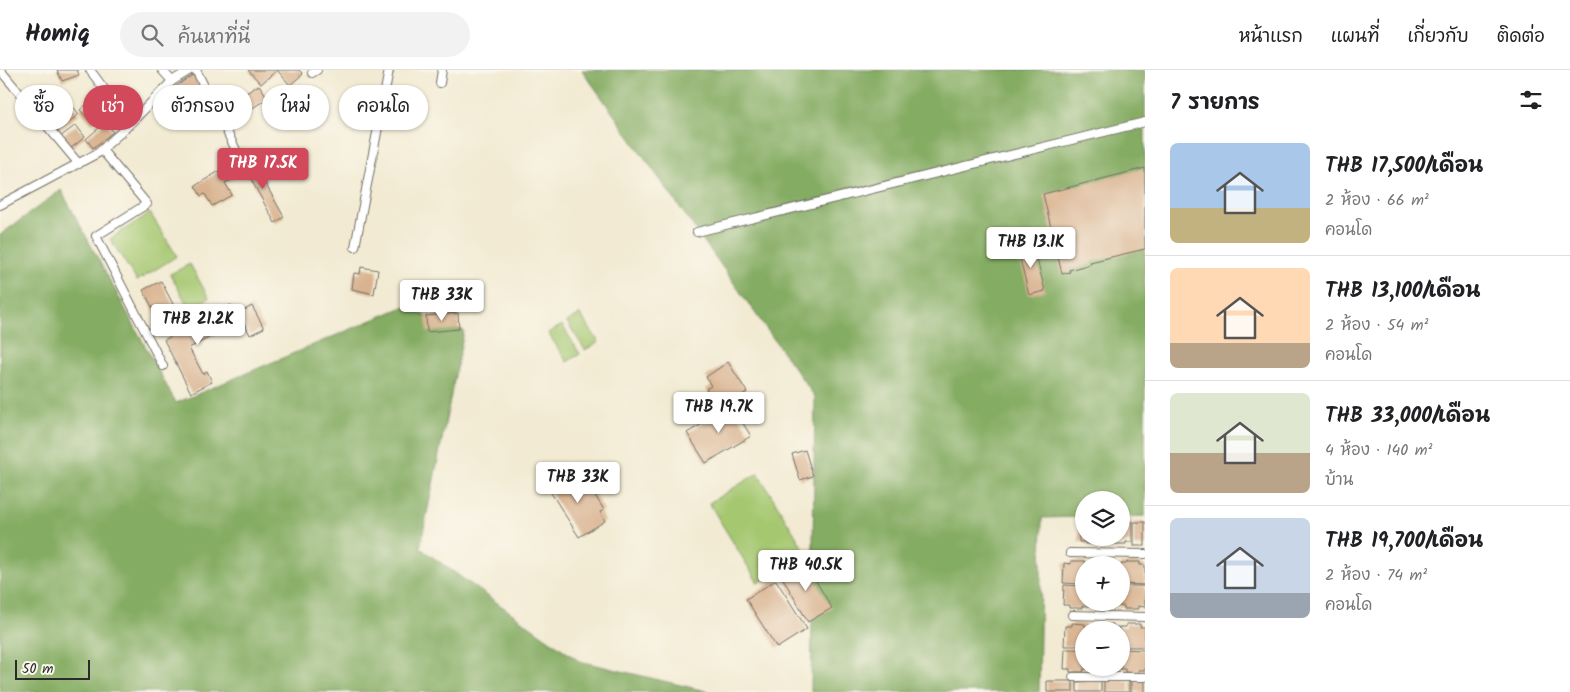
<!DOCTYPE html>
<html lang="th">
<head>
<meta charset="utf-8">
<style>
	:root { --surface:#fff; --page:#f2f2f2; --text:#202124; --muted:#757577; --line:#e0e0e0; --accent:#d1495b }
	body { margin:0; font-family:Kalam,"Playpen Sans Thai",sans-serif; background:var(--page); color:var(--text); height:100vh; display:flex; flex-direction:column; font-size:19px; white-space:nowrap }
	* { box-sizing:border-box; margin:0 }
	p { font-size:16px; color:var(--muted) }
	.icon { flex:none; width:28px; height:28px; fill:none; stroke:currentColor; stroke-width:2; stroke-linecap:round; stroke-linejoin:round }
	.map { position:relative; flex:1; overflow:hidden }
	.side { display:flex; flex-direction:column; background:var(--surface); width:425px }
	.side>* { flex:none }
	.banner { position:absolute; left:15px; top:15px; width:475px; height:45px; display:flex; gap:10px }
	.fabs { position:absolute; left:1075px; top:421px; display:grid; gap:10px }
	.fabs a { display:grid; place-items:center; width:55px; height:55px; border-radius:50%; background:var(--surface); box-shadow:0 1px 4px #0004; font-size:25px }
	.scale { position:absolute; left:15px; bottom:12px; width:75px; box-sizing:border-box; padding-left:5px; border:2px solid #2b2b2b; border-top:0; font-size:14px; line-height:18px; white-space:nowrap; color:#2b2b2b; -webkit-text-stroke:4px #fbf7ec; paint-order:stroke }
	.price { position:absolute; translate:-50% -42px; padding:0 11px; border-radius:5px; background:#fff; color:#222; font-size:16px; line-height:32px; filter:drop-shadow(0 1px 2px #0008) }
	.price::after { content:''; position:absolute; left:50%; top:30px; width:15px; height:11px; margin-left:-8px; background:inherit; clip-path:polygon(0 0,100% 0,50% 100%) }
	.price.on { background:var(--accent); color:#fff }
	ul { padding:0; list-style:none }
	li { display:flex; align-items:center; gap:15px; height:125px; padding:0 25px }
	li+li { border-top:1px solid var(--line) }
	li span { display:grid; place-items:center; flex:none; width:140px; height:100px; border-radius:8px; color:#555 }
	li>.icon { margin-inline-start:auto }
	span .icon { width:60px; height:60px; fill:#fffc; stroke-width:1 }
	li b { font-size:21px }
	h2 { display:flex; justify-content:space-between; align-items:center; height:60px; padding:0 25px; font-size:21px }
	.chip { padding:0 18px; border-radius:22px; background:var(--surface); box-shadow:0 1px 4px #0004; font-size:18px; line-height:45px }
	.chip.on { background:var(--accent); color:#fff }
	header { display:flex; align-items:center; gap:30px; box-sizing:border-box; height:70px; padding:0 25px; background:var(--surface); border-bottom:1px solid var(--line) }
	header strong { font-size:24px }
	nav { display:flex; gap:28px; margin-inline-start:auto; font-size:18px }
	.search { width:350px; height:45px; background:var(--page); display:flex; align-items:center; gap:12px; box-sizing:border-box; padding:0 18px; border-radius:28px; color:var(--muted); font-size:19px }
	main { display:flex; flex:1; min-height:0 }
	.map>svg:first-child { display:block }
	.green { fill:#a5c770; stroke:#68794e }
	.forest { fill:#84ac62; stroke:#586c46 }
	.building { fill:#d9b390 }
	.lines { fill:none; stroke-linecap:round; stroke-linejoin:round }
	.minor-casing { stroke:#716e65; stroke-width:10 }
	.minor { stroke:#fff; stroke-width:8 }
</style>
</head>
<body>
<header>
<strong>Homiq</strong>
<div class="search"><svg class="icon" aria-label="search" viewBox="0 0 24 24"><circle cx="10" cy="10" r="6"/><path d="M15 15l6 6"/></svg>ค้นหาที่นี่</div>
<nav><a>หน้าแรก</a><a>แผนที่</a><a>เกี่ยวกับ</a><a>ติดต่อ</a></nav>
</header>
<main>
<div class="map">
<svg width="1145" height="622" viewBox="0 0 1145 622">
	<rect width="100%" height="100%" fill="#fbf7ec"/>
	<filter id="ink" filterUnits="userSpaceOnUse"><feTurbulence type="fractalNoise" baseFrequency=".02" numOctaves="2"/><feDisplacementMap in="SourceGraphic" scale="10" xChannelSelector="R" yChannelSelector="G"/><feConvolveMatrix kernelMatrix="1 2 1 2 8 2 1 2 1" color-interpolation-filters="sRGB"/></filter>
	<filter id="wash" filterUnits="userSpaceOnUse"><feTurbulence type="fractalNoise" baseFrequency=".0096" numOctaves="4" result="noise"/><feDisplacementMap in="SourceGraphic" scale="20" xChannelSelector="R" yChannelSelector="G"/><feGaussianBlur stdDeviation="1.12" result="paint"/><feColorMatrix in="noise" values="0 0 0 0 0 0 0 0 0 0 0 0 0 0 0 0 0 1.4 0 .05"/><feComposite in="paint" operator="in"/></filter>
	<g filter="url(#wash)">
		<rect width="100%" height="100%" fill="#f2ead2"/>
		<g class="green">
			<path d="M150 143 177 186 137 211 110 169Z"/>
			<path d="M190 194 209 228 189 238 170 204Z"/>
			<path d="M580 244 599 272 585 280 567 252Z"/>
			<path d="M562 255 580 284 567 292 548 263Z"/>
			<path d="M758 403 806 483 758 513 709 433Z"/>
		</g>
		<g class="forest">
			<path d="M582 0H1145V446L1121 447V430H1084V447L1042 448 1039 622H811L815 327Z"/>
			<path d="M61 120 176 333 403 237 464 261 420 478 579 591 710 622H0V165Z"/>
		</g>
		<g id="blocks">
			<g class="building">
				<path d="M57 0H77L79 5 62 11Z"/>
				<path d="M248 0H277L261 14Z"/>
				<path d="M277 0H299L303 4 290 15Z"/>
				<path d="M193 5 205 23 182 38 170 20Z"/>
				<path d="M259 15 268 28 234 50 226 36Z"/>
				<path d="M100 25 108 34 98 42 90 33Z"/>
				<path d="M70 33 79 44 57 62 48 50Z"/>
				<path d="M88 33 100 46 92 53 80 40Z"/>
				<path d="M109 36 122 49 115 55 102 42Z"/>
				<path d="M106 52 113 62 93 78 86 69Z"/>
				<path d="M76 55 85 67 70 79 60 67Z"/>
				<path d="M251 88 284 147 275 153 242 93Z"/>
				<path d="M229 95 236 107 225 113 232 125 212 136 205 124 201 126 195 116Z"/>
				<path d="M1145 98V179L1090 192 1091 194 1069 200 1070 202 1062 204 1043 124Z"/>
				<path d="M1033 173 1045 221 1029 225 1017 177Z"/>
				<path d="M361 197 378 200 374 224 352 219 354 203 360 204Z"/>
				<path d="M161 211 173 234 171 235 174 240 158 248 143 220Z"/>
				<path d="M231 235 240 252 189 278 203 304 207 301 212 312 191 323 164 270Z"/>
				<path d="M252 236 264 258 250 265 239 243Z"/>
				<path d="M458 243 459 259 427 262 426 246Z"/>
				<path d="M728 292 747 322 726 335 722 329 714 333 706 319 711 316 706 307Z"/>
				<path d="M732 336 751 366 706 393 687 363Z"/>
				<path d="M805 380 813 406 800 410 792 384Z"/>
				<path d="M569 405 573 413 583 406 604 440 600 442 605 451 579 467 548 418Z"/>
				<path d="M1079 452H1084V468H1105V472H1098V474H1085V472H1079Z"/>
				<path d="M1121 452H1132V472H1126V474H1112V472H1106V468H1121Z"/>
				<rect x="1134" y="452" width="11" height="24"/>
				<path d="M804 491 832 538 808 552 781 505Z"/>
				<path d="M1071 491H1085L1084 514 1063 513 1064 493 1071 494Z"/>
				<path d="M1127 492H1140V495H1145V515L1121 514V494H1126Z"/>
				<path d="M776 510 807 559 777 578 746 529Z"/>
				<path d="M1064 515 1084 516V532H1089V536H1082V538H1069V535H1063Z"/>
				<path d="M1121 516H1145V537L1138 536V539H1124V536H1119V532H1121Z"/>
				<path d="M1091 532H1117V536H1110V539L1096 538V536H1091Z"/>
				<path d="M1072 553 1085 554V557H1091V560H1084V576H1064L1065 556H1072Z"/>
				<path d="M1099 554H1113V557H1118V560H1092V556H1099Z"/>
				<path d="M1126 554H1140V557H1145V577H1121V560H1119V557H1126Z"/>
				<path d="M1065 579H1084V598H1090V599H1084L1083 602H1070V599H1064Z"/>
				<path d="M1121 579 1145 580V600H1138V603L1125 602V599H1119V598H1121Z"/>
				<path d="M1097 598H1118V600H1111V602H1097Z"/>
				<rect x="1047" y="611" width="26" height="11"/>
				<path d="M1101 611V622H1077V612Z"/>
				<rect x="1104" y="611" width="25" height="11"/>
				<rect x="1131" y="611" width="14" height="11"/>
			</g>
		</g>
	</g>
	<g filter="url(#ink)">
		<use href="#blocks" fill-opacity="0" stroke="#716e65" stroke-width="1"/>
		<g class="lines">
			<defs>
				<g id="minor">
					<path d="M0 0 79 94"/>
					<path d="M90 0 130 54"/>
					<path d="M162 0 172 11"/>
					<path d="M196 0 239 86"/>
					<path d="M312 3 317 0"/>
					<path d="M440 13 442 0"/>
					<path d="M102 80 147 134 96 166 163 296"/>
					<path d="M0 135 98 83 130 54 172 11 190 0"/>
					<path d="M697 162 1145 52"/>
					<path d="M355 177 389 0"/>
					<path d="M1070 483 1145 484"/>
					<path d="M1072 545 1145 547"/>
					<path d="M1073 607H1145"/>
				</g>
			</defs>
			<use href="#minor" class="minor-casing"/>
			<use href="#minor" class="minor"/>
		</g>
	</g>
</svg>
<div class="fabs">
<a><svg class="icon" aria-label="layers" viewBox="0 0 24 24"><path d="M12 4l9 5-9 5-9-5zM3 14l9 5 9-5"/></svg></a>
<a>+</a>
<a>−</a>
</div>
<div class="scale">50 m</div>
<b class="price on" style="left:263px;top:120px">THB 17.5K</b>
<b class="price" style="left:1031px;top:199px">THB 13.1K</b>
<b class="price" style="left:442px;top:252px">THB 33K</b>
<b class="price" style="left:198px;top:276px">THB 21.2K</b>
<b class="price" style="left:719px;top:364px">THB 19.7K</b>
<b class="price" style="left:578px;top:434px">THB 33K</b>
<b class="price" style="left:806px;top:522px">THB 40.5K</b>
<div class="banner">
<a class="chip">ซื้อ</a>
<a class="chip on">เช่า</a>
<a class="chip">ตัวกรอง</a>
<a class="chip">ใหม่</a>
<a class="chip">คอนโด</a>
</div>
</div>
<section class="side">
<h2>7 รายการ<svg class="icon" aria-label="filters" viewBox="0 0 24 24"><path d="M4 7h16M4 17h16"/><circle cx="9" cy="7" r="2"/><circle cx="15" cy="17" r="2"/></svg></h2>
<ul>
<li><span style="background:linear-gradient(#a9c7e8 65%,#c2b280 0)"><svg class="icon" aria-label="home" viewBox="0 0 24 24"><path d="M3 11l9-7 9 7M6 9v11h12V9"/></svg></span><div><b>THB 17,500/เดือน</b><p>2 ห้อง · 66 m²</p><p>คอนโด</p></div></li>
<li><span style="background:linear-gradient(#ffd9b3 75%,#b9a48a 0)"><svg class="icon" aria-label="home" viewBox="0 0 24 24"><path d="M3 11l9-7 9 7M6 9v11h12V9"/></svg></span><div><b>THB 13,100/เดือน</b><p>2 ห้อง · 54 m²</p><p>คอนโด</p></div></li>
<li><span style="background:linear-gradient(#dfe7d0 60%,#b9a48a 0)"><svg class="icon" aria-label="home" viewBox="0 0 24 24"><path d="M3 11l9-7 9 7M6 9v11h12V9"/></svg></span><div><b>THB 33,000/เดือน</b><p>4 ห้อง · 140 m²</p><p>บ้าน</p></div></li>
<li><span style="background:linear-gradient(#c9d6e8 75%,#9aa5b1 0)"><svg class="icon" aria-label="home" viewBox="0 0 24 24"><path d="M3 11l9-7 9 7M6 9v11h12V9"/></svg></span><div><b>THB 19,700/เดือน</b><p>2 ห้อง · 74 m²</p><p>คอนโด</p></div></li>
</ul>
</section>
</main>
</body>
</html>
